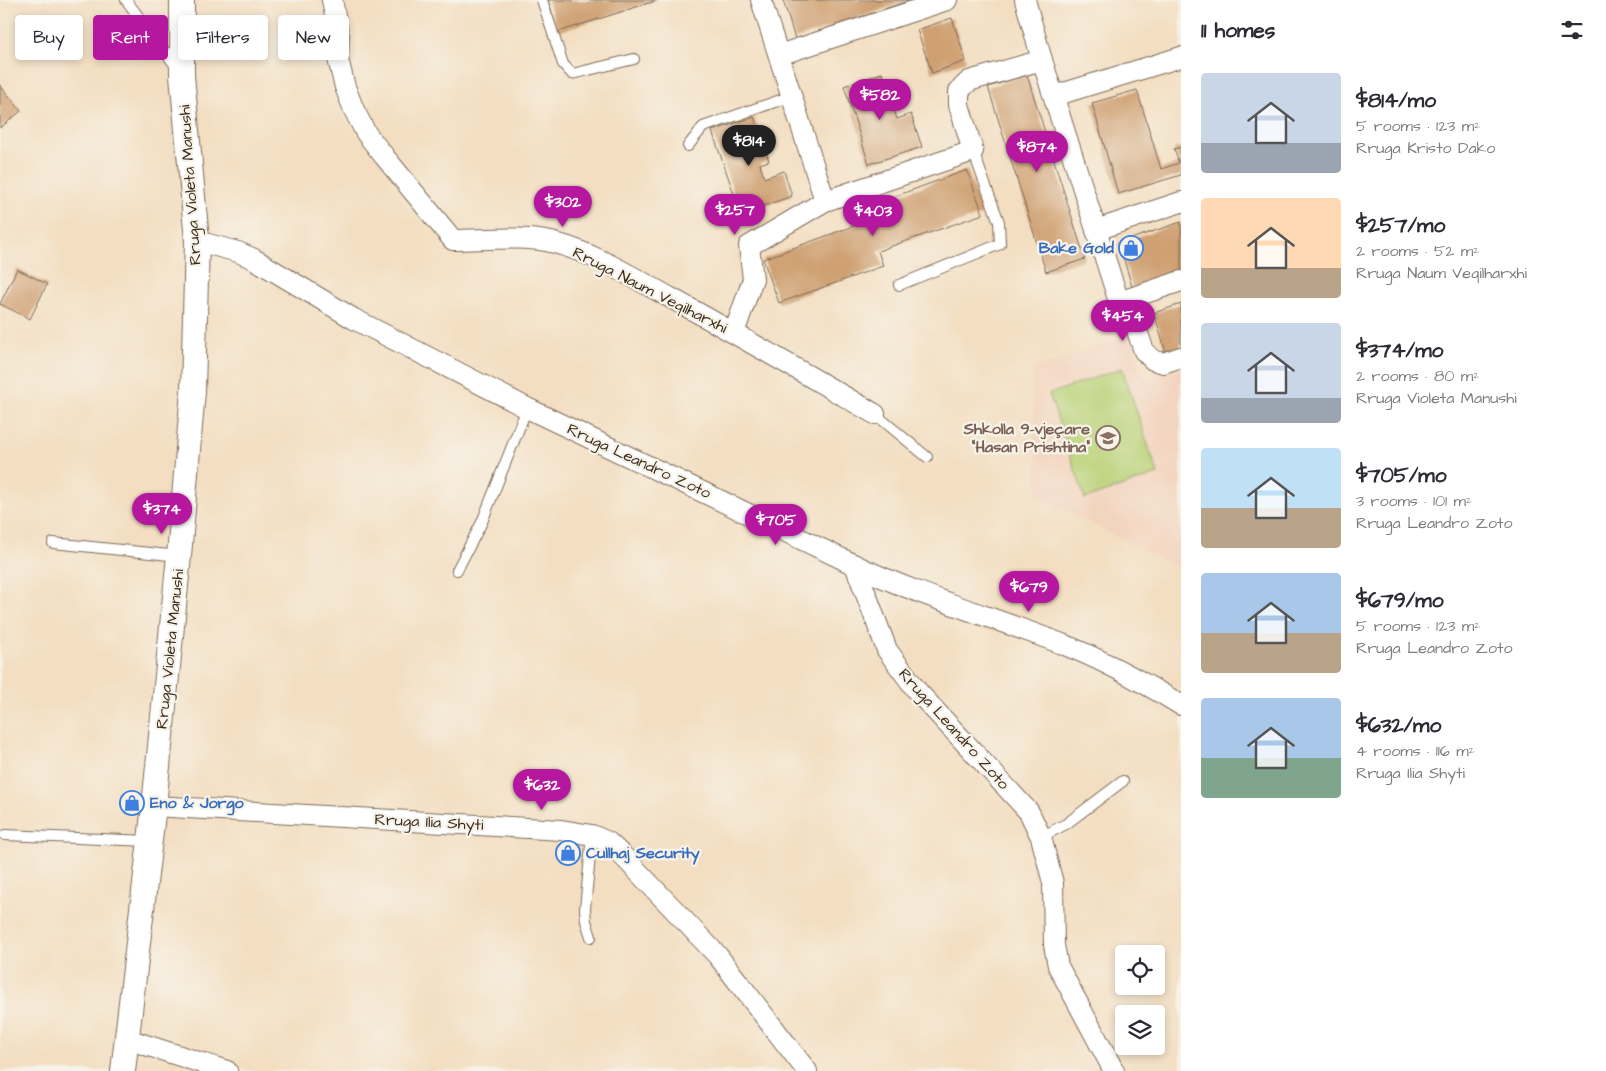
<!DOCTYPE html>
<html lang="en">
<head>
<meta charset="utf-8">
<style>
	:root { --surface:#fff; --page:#f7f7f7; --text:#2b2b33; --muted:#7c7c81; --accent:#b5179e }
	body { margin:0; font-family:"Architects Daughter",sans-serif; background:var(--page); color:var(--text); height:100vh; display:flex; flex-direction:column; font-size:19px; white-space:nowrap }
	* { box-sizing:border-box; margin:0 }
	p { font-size:16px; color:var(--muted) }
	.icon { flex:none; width:28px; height:28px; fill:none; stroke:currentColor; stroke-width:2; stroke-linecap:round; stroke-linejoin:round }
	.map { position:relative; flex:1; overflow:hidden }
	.panel { display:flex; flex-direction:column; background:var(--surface); width:425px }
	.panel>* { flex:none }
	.banner { position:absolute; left:15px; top:15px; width:475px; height:45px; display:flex; gap:10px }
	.fabs { position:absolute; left:1115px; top:945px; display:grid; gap:10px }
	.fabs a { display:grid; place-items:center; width:50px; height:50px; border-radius:5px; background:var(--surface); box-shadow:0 2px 8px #0003; font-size:25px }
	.price { position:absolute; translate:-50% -42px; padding:0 11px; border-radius:18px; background:var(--accent); color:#fff; font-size:16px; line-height:32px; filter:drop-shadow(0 1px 2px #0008) }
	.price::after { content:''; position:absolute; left:50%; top:30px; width:15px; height:11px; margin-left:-8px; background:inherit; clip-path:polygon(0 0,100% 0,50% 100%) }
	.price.selected { background:#222; color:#fff }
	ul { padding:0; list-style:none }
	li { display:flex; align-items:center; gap:15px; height:125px; padding:0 20px }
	li span { display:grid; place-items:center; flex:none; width:140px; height:100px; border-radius:5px; color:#555 }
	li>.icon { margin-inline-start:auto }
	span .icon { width:60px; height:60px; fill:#fffc; stroke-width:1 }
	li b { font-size:21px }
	h2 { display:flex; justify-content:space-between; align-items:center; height:60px; padding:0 20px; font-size:21px }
	.tag { padding:0 18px; border-radius:5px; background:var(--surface); box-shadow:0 2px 8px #0003; font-size:18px; line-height:45px }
	.tag.selected { background:var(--accent); color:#fff }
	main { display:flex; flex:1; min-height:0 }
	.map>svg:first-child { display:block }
	.built { fill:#f3d4bf }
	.green { fill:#b8d176; stroke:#7a7e4a }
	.building { fill:#cfa072 }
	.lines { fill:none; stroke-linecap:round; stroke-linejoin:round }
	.service-casing { stroke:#7b6957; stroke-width:12 }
	.minor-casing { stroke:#7b6957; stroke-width:22 }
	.tertiary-casing { stroke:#7b6957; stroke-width:26 }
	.service { stroke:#fff; stroke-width:10 }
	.minor { stroke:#fff; stroke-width:20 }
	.tertiary { stroke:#fff; stroke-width:24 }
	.labels { text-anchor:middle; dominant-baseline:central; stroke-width:4.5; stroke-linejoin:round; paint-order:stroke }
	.street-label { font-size:16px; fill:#3b2a1e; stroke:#f7f3e8 }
	.shop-label { font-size:16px; font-weight:bold; fill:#366cbe; stroke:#f7f3e8; text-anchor:start }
	.education-label { font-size:16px; font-weight:bold; fill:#785e54; stroke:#f7f3e8; text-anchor:end }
</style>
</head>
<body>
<main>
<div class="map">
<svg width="1181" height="1071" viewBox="0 0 1181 1071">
	<rect width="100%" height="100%" fill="#f7f3e8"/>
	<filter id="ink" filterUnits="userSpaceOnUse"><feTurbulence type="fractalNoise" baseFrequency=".02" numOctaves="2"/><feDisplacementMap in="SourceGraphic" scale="10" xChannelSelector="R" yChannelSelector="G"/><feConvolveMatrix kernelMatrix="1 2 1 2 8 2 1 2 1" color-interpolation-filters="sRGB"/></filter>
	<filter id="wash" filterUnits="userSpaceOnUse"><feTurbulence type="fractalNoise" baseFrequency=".0096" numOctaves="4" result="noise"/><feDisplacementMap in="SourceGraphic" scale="20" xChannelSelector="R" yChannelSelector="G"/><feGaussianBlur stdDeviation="1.12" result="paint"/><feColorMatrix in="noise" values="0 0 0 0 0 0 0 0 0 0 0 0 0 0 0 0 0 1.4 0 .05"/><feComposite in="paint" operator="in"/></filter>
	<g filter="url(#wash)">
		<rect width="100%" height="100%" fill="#f3dec1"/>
		<path class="built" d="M1131 336 1144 379 1181 368V569L1038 497 1032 369Z"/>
		<path class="green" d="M1122 368 1158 474 1085 499 1049 394Z"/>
		<g id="blocks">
			<g class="building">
				<path d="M548 0H658L558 32Z"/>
				<path d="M783 0H911L795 39Z"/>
				<path d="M952 18 966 61 932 73 917 30Z"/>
				<path d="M882 73 897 119 911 114 922 147 869 164 844 86Z"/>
				<path d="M1027 75 1085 259 1046 272 988 87Z"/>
				<path d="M0 85 21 111 0 128Z"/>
				<path d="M1137 90 1161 169 1179 163 1174 149 1181 147V175L1118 194 1092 103Z"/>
				<path d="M754 117 769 161 760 164 764 178 784 171 792 196 741 214 712 131Z"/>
				<path d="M967 170 983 214 878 251 883 266 779 303 763 259 867 221 863 208Z"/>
				<path d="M1181 222V275L1133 290 1119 243Z"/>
				<path d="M17 269 47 284 30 319 0 304Z"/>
				<path d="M1181 304V349L1166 353 1154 313Z"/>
			</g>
		</g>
	</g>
	<g filter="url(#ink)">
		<use href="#blocks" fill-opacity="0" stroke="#7b6957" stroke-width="1"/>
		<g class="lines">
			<defs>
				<g id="service">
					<path d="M126 0 178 69"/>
					<path d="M542 0 563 64 572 74 634 59"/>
					<path d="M688 146 703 127 792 96"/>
					<path d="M899 285 1000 244 999 222 973 151"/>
					<path d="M875 414 927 457"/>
					<path d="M53 543 179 556"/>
					<path d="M457 570 482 522 527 408"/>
					<path d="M5 835 149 841"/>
					<path d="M1041 837 1066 824 1123 781"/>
					<path d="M591 937 586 921 585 909 592 835"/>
				</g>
				<g id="minor">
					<path d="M332 0 339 36 338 59 345 87 354 110 366 133 384 156 453 240C485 240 524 235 555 243 596 254 634 278 671 298 740 336 807 375 875 414"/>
					<path d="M761 0 825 201"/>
					<path d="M1025 0 1042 60 1119 302 1136 328 1144 351 1153 360 1163 363 1181 357"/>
					<path d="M779 55 947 0"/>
					<path d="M1054 96 1181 57"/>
					<path d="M1096 230 1181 202"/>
					<path d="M197 241 238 252 254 259 354 319 527 408 855 565 887 650 918 692 1029 812 1041 837 1053 883 1054 945 1058 966 1114 1071"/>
					<path d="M1119 302 1181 281"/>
					<path d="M734 333 753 279 749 246 825 201 973 151 959 105V91L969 81 1042 60"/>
					<path d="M855 565C922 597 993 617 1062 644 1104 660 1143 682 1181 705"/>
					<path d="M154 806 561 830 592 835 608 842 622 855 718 956 807 1071"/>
					<path d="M127 1039 227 1071"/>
				</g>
				<path id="tertiary" d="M123 1071 154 806 179 556 193 391 197 241 182 75V0"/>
			</defs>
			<use href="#service" class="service-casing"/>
			<use href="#minor" class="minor-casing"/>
			<use href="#tertiary" class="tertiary-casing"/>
			<use href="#service" class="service"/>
			<use href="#minor" class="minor"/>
			<use href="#tertiary" class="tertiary"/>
		</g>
	</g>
	<defs>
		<symbol id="shop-ring" viewBox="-11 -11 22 22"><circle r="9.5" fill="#f7f3e8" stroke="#3f7fe0" stroke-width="1.5"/><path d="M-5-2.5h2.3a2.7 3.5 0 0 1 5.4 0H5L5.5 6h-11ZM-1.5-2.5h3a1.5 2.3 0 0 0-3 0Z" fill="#3f7fe0"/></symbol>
		<symbol id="school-ring" viewBox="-11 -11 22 22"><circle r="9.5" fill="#f7f3e8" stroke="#8d6e63" stroke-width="1.5"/><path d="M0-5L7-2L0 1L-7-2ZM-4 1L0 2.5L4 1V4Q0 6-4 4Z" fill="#8d6e63"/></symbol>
	</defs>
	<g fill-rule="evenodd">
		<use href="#shop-ring" x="1117" y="234" width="28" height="28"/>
		<use href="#school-ring" x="1094" y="424" width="28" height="28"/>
		<use href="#shop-ring" x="118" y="789" width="28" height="28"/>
		<use href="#shop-ring" x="554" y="839" width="28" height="28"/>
	</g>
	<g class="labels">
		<g class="street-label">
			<text transform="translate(190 185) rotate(-94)">Rruga Violeta Manushi</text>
			<text transform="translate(650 290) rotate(27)">Rruga Naum Veqilharxhi</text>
			<text transform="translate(639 461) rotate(25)">Rruga Leandro Zoto</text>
			<text transform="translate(170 649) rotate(-84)">Rruga Violeta Manushi</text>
			<text transform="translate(954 729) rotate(48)">Rruga Leandro Zoto</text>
			<text transform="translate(429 822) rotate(3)">Rruga Ilia Shyti</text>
		</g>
		<g class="shop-label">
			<text x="1114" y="248" text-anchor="end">Bake Gold</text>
			<text x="150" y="803">Eno &amp; Jorgo</text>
			<text x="586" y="853">Cullhaj Security</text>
		</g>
		<g class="education-label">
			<text x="1090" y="429">Shkolla 9-vjeçare<tspan x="1090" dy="18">"Hasan Prishtina"</tspan></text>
		</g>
	</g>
</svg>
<div class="fabs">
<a><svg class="icon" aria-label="locate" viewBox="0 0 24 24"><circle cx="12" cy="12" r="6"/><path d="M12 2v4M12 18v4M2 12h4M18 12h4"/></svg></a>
<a><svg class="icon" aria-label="layers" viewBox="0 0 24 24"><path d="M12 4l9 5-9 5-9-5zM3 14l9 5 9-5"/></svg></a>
</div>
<b class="price" style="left:880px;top:121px">$582</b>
<b class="price selected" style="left:749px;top:167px">$814</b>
<b class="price" style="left:1037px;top:173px">$874</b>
<b class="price" style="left:563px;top:228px">$302</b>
<b class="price" style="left:735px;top:236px">$257</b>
<b class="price" style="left:873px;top:237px">$403</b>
<b class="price" style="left:1123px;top:342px">$454</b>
<b class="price" style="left:162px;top:535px">$374</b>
<b class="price" style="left:776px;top:546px">$705</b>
<b class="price" style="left:1029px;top:613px">$679</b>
<b class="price" style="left:542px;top:811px">$632</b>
<div class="banner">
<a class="tag">Buy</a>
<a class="tag selected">Rent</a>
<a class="tag">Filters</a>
<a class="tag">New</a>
</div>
</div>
<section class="panel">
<h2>11 homes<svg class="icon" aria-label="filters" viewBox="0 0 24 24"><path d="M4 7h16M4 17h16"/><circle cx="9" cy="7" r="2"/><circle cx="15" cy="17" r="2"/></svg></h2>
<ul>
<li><span style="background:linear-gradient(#c9d6e8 70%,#9aa5b1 0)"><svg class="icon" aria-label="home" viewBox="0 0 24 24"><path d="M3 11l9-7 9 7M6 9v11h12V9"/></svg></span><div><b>$814/mo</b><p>5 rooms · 123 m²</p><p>Rruga Kristo Dako</p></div></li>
<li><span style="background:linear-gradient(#ffd9b3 70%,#b9a48a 0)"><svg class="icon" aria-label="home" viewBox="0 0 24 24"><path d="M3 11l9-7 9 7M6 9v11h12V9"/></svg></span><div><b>$257/mo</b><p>2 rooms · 52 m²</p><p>Rruga Naum Veqilharxhi</p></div></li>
<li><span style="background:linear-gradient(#c9d6e8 75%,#9aa5b1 0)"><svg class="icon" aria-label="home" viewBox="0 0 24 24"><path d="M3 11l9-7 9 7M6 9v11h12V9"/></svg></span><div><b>$374/mo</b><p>2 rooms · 80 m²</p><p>Rruga Violeta Manushi</p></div></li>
<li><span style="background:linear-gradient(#bfe0f5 60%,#b9a48a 0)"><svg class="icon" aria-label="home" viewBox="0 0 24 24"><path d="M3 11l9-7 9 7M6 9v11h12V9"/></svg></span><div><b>$705/mo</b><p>3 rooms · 101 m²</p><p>Rruga Leandro Zoto</p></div></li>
<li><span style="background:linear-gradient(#a9c7e8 60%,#b9a48a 0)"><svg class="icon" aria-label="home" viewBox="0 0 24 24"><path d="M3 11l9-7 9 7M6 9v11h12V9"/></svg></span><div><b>$679/mo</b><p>5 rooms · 123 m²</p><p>Rruga Leandro Zoto</p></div></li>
<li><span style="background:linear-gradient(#a9c7e8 60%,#7fa58c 0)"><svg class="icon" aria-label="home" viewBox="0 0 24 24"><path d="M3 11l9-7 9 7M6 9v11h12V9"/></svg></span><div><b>$632/mo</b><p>4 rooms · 116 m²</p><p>Rruga Ilia Shyti</p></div></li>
</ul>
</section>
</main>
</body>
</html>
